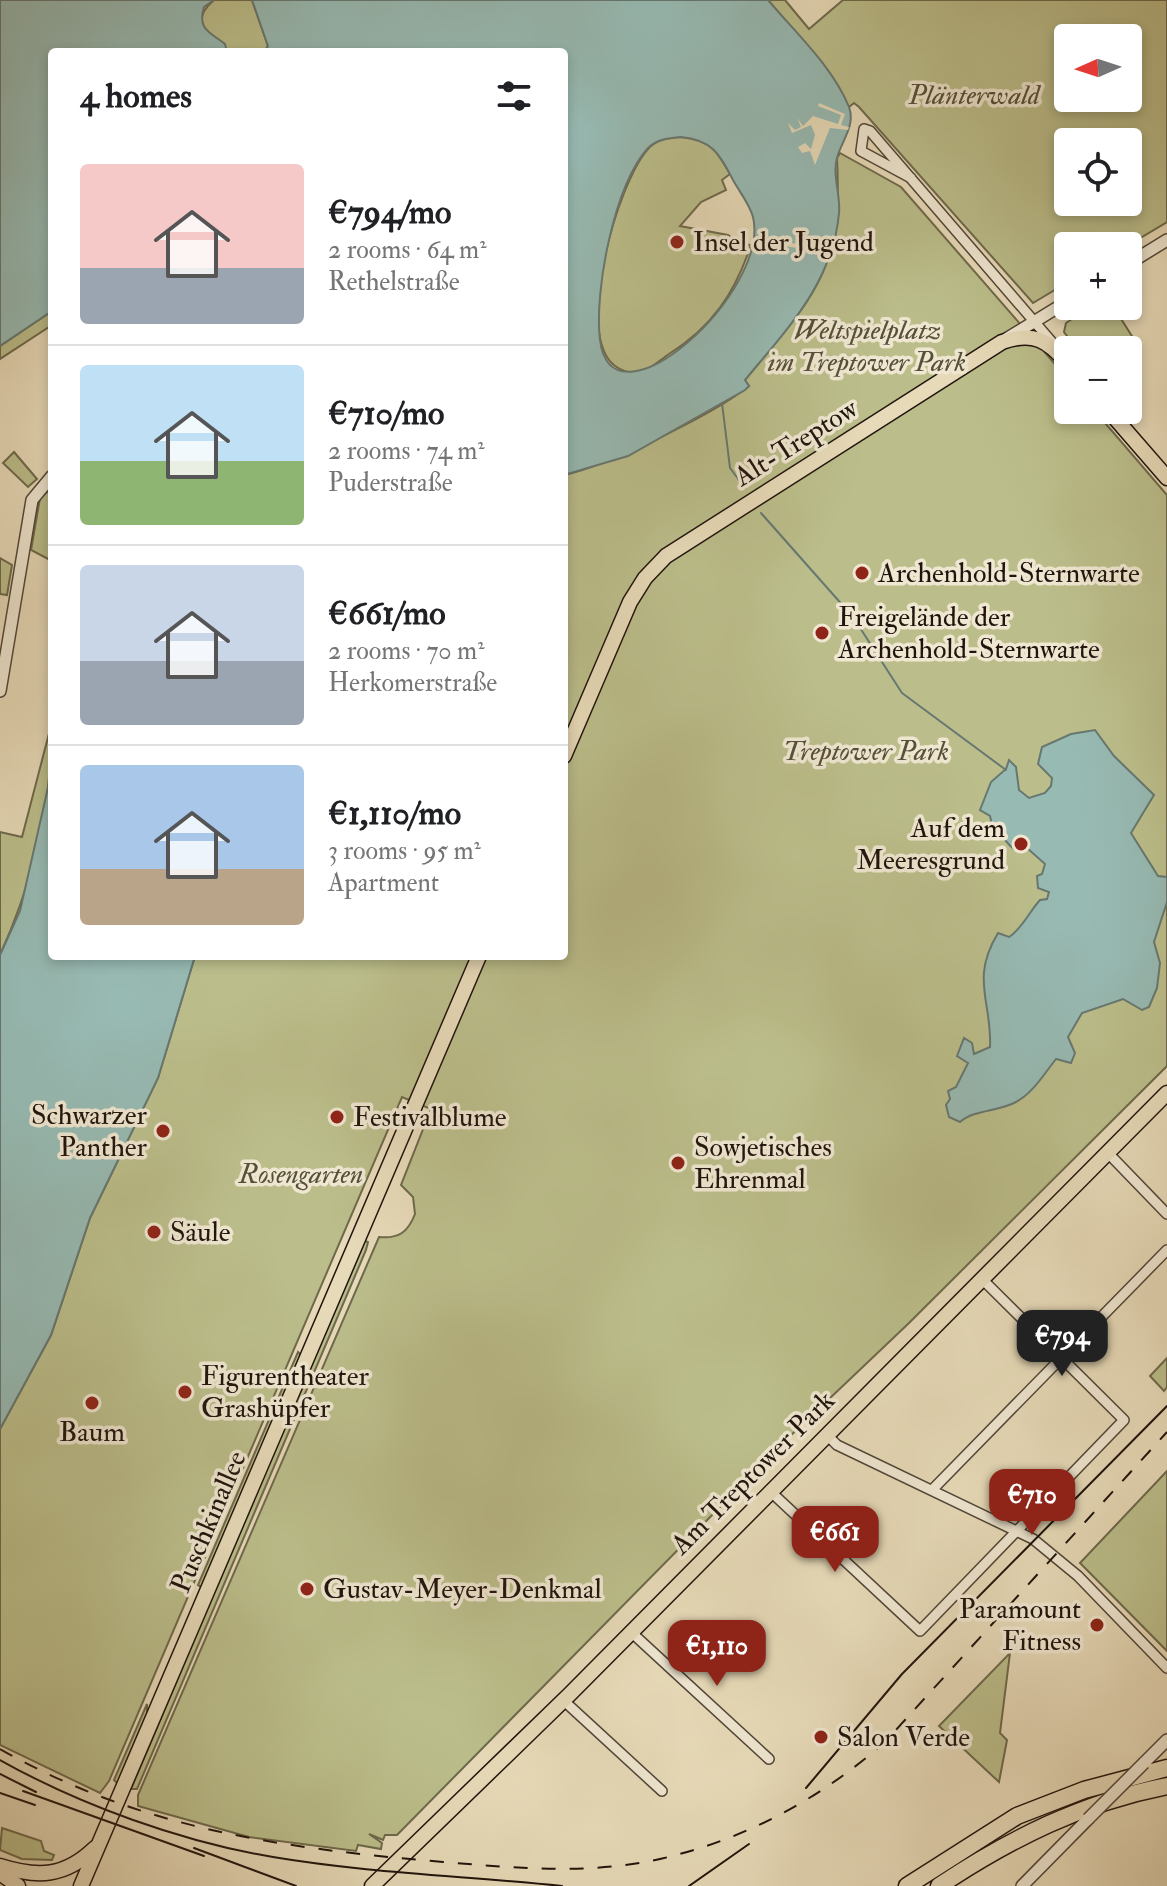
<!DOCTYPE html>
<html lang="en">
<head>
<meta charset="utf-8">
<style>
	:root { --surface:#fff; --page:#f6f6f6; --text:#202124; --muted:#757577; --line:#e0e0e0; --accent:#8f2418 }
	body { margin:0; font-family:"IM FELL Double Pica",serif; background:var(--page); color:var(--text); height:100vh; display:flex; flex-direction:column; font-size:30px; white-space:nowrap }
	* { box-sizing:border-box; margin:0 }
	p { font-size:26px; color:var(--muted) }
	.icon { flex:none; width:44px; height:44px; fill:none; stroke:currentColor; stroke-width:2; stroke-linecap:round; stroke-linejoin:round }
	.map { position:relative; flex:1; overflow:hidden }
	.side { position:absolute; left:48px; top:48px; width:520px; height:912px; display:flex; flex-direction:column; background:var(--surface); border-radius:8px; box-shadow:0 4px 12px #0003 }
	.side>* { flex:none }
	.needle { width:52px; rotate:267deg }
	.fabs { position:absolute; left:1054px; top:24px; display:grid; gap:16px }
	.fabs a { display:grid; place-items:center; width:88px; height:88px; border-radius:8px; background:var(--surface); box-shadow:0 4px 12px #0003; font-size:40px }
	.price { position:absolute; translate:-50% -68px; padding:0 18px; border-radius:16px; background:var(--accent); color:#fff; font-size:26px; line-height:52px; filter:drop-shadow(0 2px 4px #0008) }
	.price::after { content:''; position:absolute; left:50%; top:48px; width:24px; height:18px; margin-left:-12px; background:inherit; clip-path:polygon(0 0,100% 0,50% 100%) }
	.price.active { background:#222; color:#fff }
	ul { padding:0; list-style:none }
	li { display:flex; align-items:center; gap:24px; height:200px; padding:0 32px }
	li+li { border-top:2px solid var(--line) }
	li span { display:grid; place-items:center; flex:none; width:224px; height:160px; border-radius:8px; color:#555 }
	li>.icon { margin-inline-start:auto }
	span .icon { width:96px; height:96px; fill:#fffc; stroke-width:1 }
	li b { font-size:34px }
	h2 { display:flex; justify-content:space-between; align-items:center; height:96px; padding:0 32px; font-size:34px }
	.map>svg:first-child { display:block }
	.green { fill:#bbbe8b; stroke:#6e694c; stroke-width:2; fill-rule:evenodd }
	.water { fill:#97bab3; stroke:#677871; stroke-width:2; fill-rule:evenodd }
	.pier { fill:#e7dab8 }
	.lines { fill:none; stroke-linecap:round; stroke-linejoin:round }
	.stream { stroke:#677871; stroke-width:2 }
	.minor-casing { stroke:#524638; stroke-width:12 }
	.tertiary-casing { stroke:#524638; stroke-width:14 }
	.primary-casing { stroke:#20140d; stroke-width:17 }
	.motorway-casing { stroke:#20140d; stroke-width:19 }
	.minor { stroke:#efe7d1; stroke-width:9 }
	.tertiary { stroke:#efe7d1; stroke-width:11 }
	.primary { stroke:#e7dab8; stroke-width:14 }
	.motorway { stroke:#e7dab8; stroke-width:16 }
	.tram { stroke:#20140d; stroke-width:2 }
	.rail { stroke:#20140d; stroke-width:2; stroke-dasharray:14 14; stroke-linecap:butt }
	.tertiary-bridge-casing { stroke:#524638; stroke-width:14; stroke-linecap:butt }
	.tertiary-bridge { stroke:#efe7d1; stroke-width:11 }
	.poi-dot { fill:#8f2418; stroke:#efe7d1; stroke-width:3 }
	.labels { text-anchor:middle; dominant-baseline:central; stroke-width:7; stroke-linejoin:round; paint-order:stroke }
	.park-label { font-size:28px; font-style:italic; fill:#565039; stroke:#efe7d1 }
	.poi-label { font-size:28px; fill:#20140d; stroke:#efe7d1; text-anchor:start }
	.street-label { font-size:28px; fill:#20140d; stroke:#efe7d1 }
</style>
</head>
<body>
<div class="map">
<svg width="1167" height="1886" viewBox="0 0 1167 1886">
	<rect width="100%" height="100%" fill="#e7dab8"/>
	<filter id="stains"><feTurbulence type="fractalNoise" baseFrequency=".0025" numOctaves="4"/><feColorMatrix values="0 0 0 0 .2 0 0 0 0 .09 0 0 0 0 .02 0 0 0 .5 -.17"/></filter>
	<radialGradient id="worn" r=".72"><stop offset=".6" stop-color="#630" stop-opacity="0"/><stop offset="1" stop-color="#630" stop-opacity=".3"/></radialGradient>
	<g class="green">
		<path d="M214 0H252L268 46 264 52H227C210 33 187 23 214 0Z"/>
		<path d="M768 0H785L809 29 843 0H1167V222L1127 246H1068V282L1033 303 859 107 854 103 849 107 825 68ZM1068 38H1128V98H1068ZM1068 142H1128V202H1068Z"/>
		<path d="M681 137C710 140 717 150 730 174L722 180 726 190 701 202 680 226 728 235 740 244 751 245C735 293 712 327 669 354 660 360 649 371 638 373 631 374 620 370 615 366 573 335 618 182 648 149 657 139 669 138 681 137Z"/>
		<path d="M840 153 901 187 1068 379V410H1094L1167 495V1066L909 1323 787 1439 397 1835H385L383 1840 369 1834 382 1843 381 1849 358 1845 356 1851 249 1837 138 1806V1795L379 1237C399 1239 408 1232 415 1214L413 1197 401 1185 431 1109 402 1097 109 1781 100 1793 0 1745V1429L51 1335 90 1218 158 1078 195 956H564V475C607 466 714 414 749 386L745 380C814 296 843 272 837 158Z"/>
		<path d="M1092 306H1113L1135 341 1128 353V350H1078L1064 332 1066 323Z"/>
		<path d="M52 311V325L0 359V346Z"/>
		<path d="M14 452 37 479 28 487 3 463Z"/>
		<path d="M52 488V561L31 550 40 498Z"/>
		<path d="M0 558 12 565 7 595 0 594Z"/>
		<path d="M52 722C52 803 33 882 0 955V832L22 837Z"/>
		<path d="M363 1240 368 1242 366 1250 137 1789H131Z"/>
		<path d="M298 1352 302 1356 203 1588 198 1585Z"/>
		<path d="M1167 1358V1387L1164 1391 1150 1376Z"/>
		<path d="M1167 1471V1651L1080 1563Z"/>
		<path d="M1010 1653 1000 1733 1007 1740 999 1782 939 1726Z"/>
		<path d="M147 1704V1717L118 1784 114 1780Z"/>
		<path d="M2 1828 41 1841 44 1851 54 1855 52 1860 22 1859 0 1850Z"/>
	</g>
	<g class="water">
		<path d="M0 0H214L204 7C197 30 210 32 225 44L227 52H52V311L0 346Z"/>
		<path d="M252 0H768C795 32 833 67 849 107 856 125 841 142 837 158 832 174 841 197 839 213 833 282 787 329 745 380L749 386 745 390 628 456 564 475V52H264L268 46ZM681 137C712 140 719 153 733 180 739 191 750 205 753 217 771 291 612 436 600 340 594 291 614 186 648 148 657 139 669 138 681 137Z"/>
		<path d="M1095 730 1114 756 1154 795 1131 833 1158 876 1167 877V902L1154 942 1160 963 1157 988 1149 1007 1142 1010 1123 999 1082 1013 1068 1037 1075 1053 1071 1063 1056 1059C1044 1074 1033 1093 1016 1102 998 1112 975 1109 960 1122L949 1117 946 1105 950 1099 948 1091 956 1087 968 1063 957 1056 964 1038 972 1043 974 1054 990 1047C992 1001 970 979 998 933L1009 937C1022 929 1029 912 1040 900L1047 899 1049 892 1038 888 1037 876 1042 874 1045 864 1026 847 1015 850C1003 841 1003 832 988 827L992 824 990 816 980 810 991 782 1006 769 1009 760 1016 767 1019 790 1029 798 1045 793 1051 786 1052 778 1038 764 1042 747 1071 734Z"/>
		<path d="M52 770V956H195L158 1078 90 1218 51 1335 0 1429V955L20 911Z"/>
	</g>
	<g class="pier">
		<path d="M819 103 845 114 841 125 849 127 848 130 830 128 815 165 810 151 802 153 798 147 805 143 811 149 815 135 811 125 792 133 788 123 795 130 801 127 797 118 803 126 813 116 838 124 841 115 818 106Z"/>
		<path d="M748 238 834 248 833 252 748 242Z"/>
	</g>
	<g class="lines">
		<g class="stream">
			<path d="M722 403 730 468 745 488"/>
			<path d="M761 513 853 617 902 693 1006 770"/>
		</g>
		<defs>
			<g id="minor">
				<path d="M911 178 861 151 864 129 870 131 1057 348"/>
				<path d="M1108 1153 1167 1214"/>
				<path d="M827 1435 837 1445 1033 1539 1078 1576 1167 1668"/>
				<path d="M933 1489 1167 1250"/>
				<path d="M771 1492 920 1631 1124 1420 982 1279"/>
				<path d="M631 1632 769 1759"/>
				<path d="M563 1700 662 1791"/>
			</g>
			<g id="tertiary">
				<path d="M1128 264 1167 240"/>
				<path d="M1006 339 1068 301"/>
				<path d="M0 691 32 500 52 476"/>
				<path d="M1144 1763 1167 1740"/>
				<path d="M1022 1886 1088 1819"/>
			</g>
			<g id="primary">
				<path d="M1108 410 1167 478"/>
				<path d="M564 756 630 602 645 578 666 556 1002 342C1033 331 1048 340 1068 364"/>
				<path d="M0 1866C38 1878 65 1877 95 1848"/>
				<path d="M0 1873 18 1886"/>
				<path d="M81 1886 479 956"/>
				<path d="M372 1886 569 1695 1167 1093"/>
			</g>
			<g id="motorway">
				<path d="M907 1886 1017 1816 1084 1790 1167 1768"/>
				<path d="M939 1886C1010 1839 1083 1802 1167 1786"/>
			</g>
		</defs>
		<use href="#minor" class="minor-casing"/>
		<use href="#tertiary" class="tertiary-casing"/>
		<use href="#primary" class="primary-casing"/>
		<use href="#motorway" class="motorway-casing"/>
		<use href="#minor" class="minor"/>
		<use href="#tertiary" class="tertiary"/>
		<use href="#primary" class="primary"/>
		<use href="#motorway" class="motorway"/>
		<g class="tram">
			<path d="M0 1760C80 1805 182 1842 273 1857 368 1873 466 1876 562 1886"/>
			<path d="M0 1774 36 1792"/>
			<path d="M806 1788 902 1674 1167 1406"/>
			<path d="M23 1791 204 1856"/>
			<path d="M0 1793 35 1805"/>
			<path d="M194 1848 296 1886"/>
			<path d="M689 1886 749 1844"/>
		</g>
		<path class="rail" d="M0 1749C143 1830 282 1848 443 1862 516 1868 588 1875 660 1859 746 1839 818 1800 884 1743L1167 1432"/>
		<defs>
			<path id="tertiary-bridge" d="M1088 1819 1144 1763"/>
		</defs>
		<use href="#tertiary-bridge" class="tertiary-bridge-casing"/>
		<use href="#tertiary-bridge" class="tertiary-bridge"/>
	</g>
	<g class="poi-dot">
		<circle cx="677" cy="242" r="8"/>
		<circle cx="862" cy="573" r="8"/>
		<circle cx="822" cy="633" r="8"/>
		<circle cx="1021" cy="844" r="8"/>
		<circle cx="337" cy="1117" r="8"/>
		<circle cx="163" cy="1131" r="8"/>
		<circle cx="678" cy="1163" r="8"/>
		<circle cx="154" cy="1232" r="8"/>
		<circle cx="185" cy="1392" r="8"/>
		<circle cx="92" cy="1403" r="8"/>
		<circle cx="307" cy="1589" r="8"/>
		<circle cx="1097" cy="1625" r="8"/>
		<circle cx="821" cy="1737" r="8"/>
	</g>
	<g class="labels">
		<g class="park-label">
			<text x="974" y="95">Plänterwald</text>
			<text x="867" y="330">Weltspielplatz<tspan x="867" dy="32">im Treptower Park</tspan></text>
			<text x="866" y="751">Treptower Park</text>
			<text x="301" y="1174">Rosengarten</text>
		</g>
		<g class="poi-label">
			<text x="693" y="242">Insel der Jugend</text>
			<text x="878" y="573">Archenhold-Sternwarte</text>
			<text x="838" y="617">Freigelände der<tspan x="838" dy="32">Archenhold-Sternwarte</tspan></text>
			<text x="1005" y="828" text-anchor="end">Auf dem<tspan x="1005" dy="32">Meeresgrund</tspan></text>
			<text x="147" y="1115" text-anchor="end">Schwarzer<tspan x="147" dy="32">Panther</tspan></text>
			<text x="353" y="1117">Festivalblume</text>
			<text x="694" y="1147">Sowjetisches<tspan x="694" dy="32">Ehrenmal</tspan></text>
			<text x="170" y="1232">Säule</text>
			<text x="201" y="1376">Figurentheater<tspan x="201" dy="32">Grashüpfer</tspan></text>
			<text x="92" y="1432" text-anchor="middle">Baum</text>
			<text x="323" y="1589">Gustav-Meyer-Denkmal</text>
			<text x="1081" y="1609" text-anchor="end">Paramount<tspan x="1081" dy="32">Fitness</tspan></text>
			<text x="837" y="1737">Salon Verde</text>
		</g>
		<g class="street-label">
			<text transform="translate(796 443) rotate(-32)">Alt-Treptow</text>
			<text transform="translate(753 1473) rotate(-45)">Am Treptower Park</text>
			<text transform="translate(209 1522) rotate(-67)">Puschkinallee</text>
		</g>
	</g>
	<rect width="100%" height="100%" filter="url(#stains)"/>
	<rect width="100%" height="100%" fill="url(#worn)"/>
</svg>
<div class="fabs">
<a><svg class="needle" viewBox="-14 -14 28 28"><path d="M0-13l5 13h-10z" fill="#e53935"/><path d="M0 13l5-13h-10z" fill="#757577"/></svg></a>
<a><svg class="icon" aria-label="locate" viewBox="0 0 24 24"><circle cx="12" cy="12" r="6"/><path d="M12 2v4M12 18v4M2 12h4M18 12h4"/></svg></a>
<a>+</a>
<a>−</a>
</div>
<b class="price active" style="left:1062px;top:1378px">€794</b>
<b class="price" style="left:1032px;top:1537px">€710</b>
<b class="price" style="left:835px;top:1574px">€661</b>
<b class="price" style="left:717px;top:1688px">€1,110</b>
<section class="side">
<h2>4 homes<svg class="icon" aria-label="filters" viewBox="0 0 24 24"><path d="M4 7h16M4 17h16"/><circle cx="9" cy="7" r="2"/><circle cx="15" cy="17" r="2"/></svg></h2>
<ul>
<li><span style="background:linear-gradient(#f6c9c9 65%,#9aa5b1 0)"><svg class="icon" aria-label="home" viewBox="0 0 24 24"><path d="M3 11l9-7 9 7M6 9v11h12V9"/></svg></span><div><b>€794/mo</b><p>2 rooms · 64 m²</p><p>Rethelstraße</p></div></li>
<li><span style="background:linear-gradient(#bfe0f5 60%,#8fb573 0)"><svg class="icon" aria-label="home" viewBox="0 0 24 24"><path d="M3 11l9-7 9 7M6 9v11h12V9"/></svg></span><div><b>€710/mo</b><p>2 rooms · 74 m²</p><p>Puderstraße</p></div></li>
<li><span style="background:linear-gradient(#c9d6e8 60%,#9aa5b1 0)"><svg class="icon" aria-label="home" viewBox="0 0 24 24"><path d="M3 11l9-7 9 7M6 9v11h12V9"/></svg></span><div><b>€661/mo</b><p>2 rooms · 70 m²</p><p>Herkomerstraße</p></div></li>
<li><span style="background:linear-gradient(#a9c7e8 65%,#b9a48a 0)"><svg class="icon" aria-label="home" viewBox="0 0 24 24"><path d="M3 11l9-7 9 7M6 9v11h12V9"/></svg></span><div><b>€1,110/mo</b><p>3 rooms · 95 m²</p><p>Apartment</p></div></li>
</ul>
</section>
</div>
</body>
</html>
